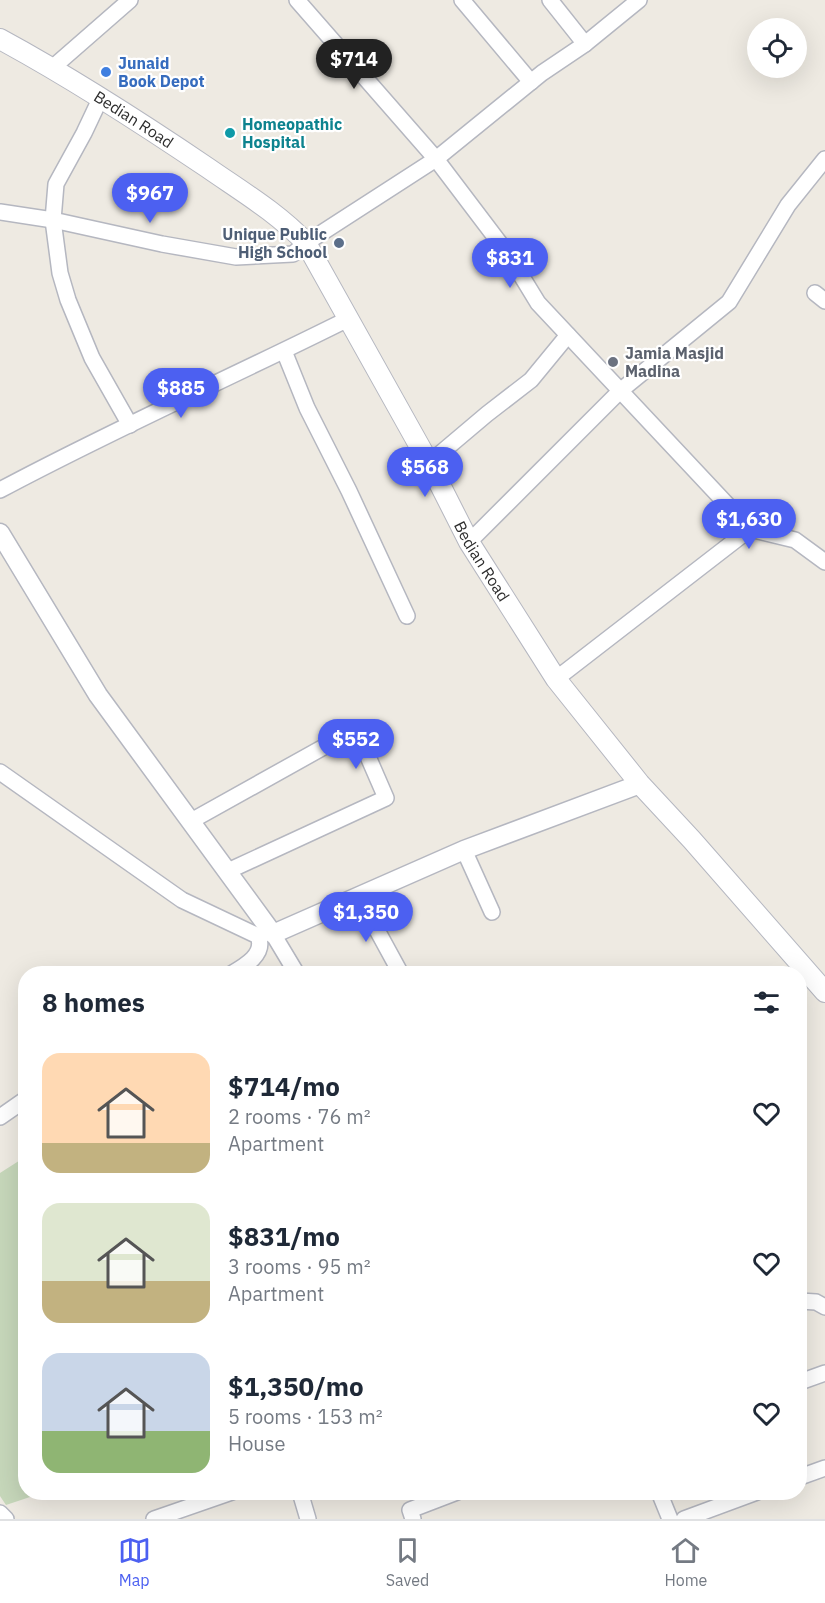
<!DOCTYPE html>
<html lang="en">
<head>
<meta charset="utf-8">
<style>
	:root { --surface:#fff; --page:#f2f2f3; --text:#1f2937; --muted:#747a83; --line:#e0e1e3; --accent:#4c60f1 }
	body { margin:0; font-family:"IBM Plex Sans",sans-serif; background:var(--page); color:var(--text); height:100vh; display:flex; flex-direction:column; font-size:22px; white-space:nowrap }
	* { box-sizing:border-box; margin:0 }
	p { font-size:20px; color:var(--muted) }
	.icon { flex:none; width:33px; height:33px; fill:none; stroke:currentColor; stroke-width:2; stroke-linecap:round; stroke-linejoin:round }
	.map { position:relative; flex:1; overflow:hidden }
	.details { position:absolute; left:18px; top:966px; width:789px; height:534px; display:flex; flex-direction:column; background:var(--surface); border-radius:24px; box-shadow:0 6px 24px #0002 }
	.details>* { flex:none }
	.controls { position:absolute; left:747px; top:18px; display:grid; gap:12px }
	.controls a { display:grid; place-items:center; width:60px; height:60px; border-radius:50%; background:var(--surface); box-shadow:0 6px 24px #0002; font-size:30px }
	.price { position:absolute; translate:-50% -51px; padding:0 14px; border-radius:21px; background:var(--accent); color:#fff; font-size:20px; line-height:39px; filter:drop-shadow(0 2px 3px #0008) }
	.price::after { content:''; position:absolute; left:50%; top:36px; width:18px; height:14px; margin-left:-9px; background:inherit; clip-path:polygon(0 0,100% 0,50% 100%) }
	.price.current { background:#222; color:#fff }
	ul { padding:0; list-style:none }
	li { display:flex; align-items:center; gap:18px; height:150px; padding:0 24px }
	li span { display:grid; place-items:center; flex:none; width:168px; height:120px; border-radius:18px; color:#555 }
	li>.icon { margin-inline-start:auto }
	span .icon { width:72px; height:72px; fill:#fffc; stroke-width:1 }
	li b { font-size:26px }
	h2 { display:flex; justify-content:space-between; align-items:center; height:72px; padding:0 24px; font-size:26px }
	.dock { display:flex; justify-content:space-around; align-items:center; height:84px; border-top:2px solid var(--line); background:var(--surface); font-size:16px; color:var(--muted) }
	.dock a { display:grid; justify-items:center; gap:3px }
	.dock .current { color:var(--accent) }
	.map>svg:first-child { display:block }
	.cemetery { fill:#c6d7ba }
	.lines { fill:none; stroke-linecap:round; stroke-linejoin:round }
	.minor-casing { stroke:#b5b7c0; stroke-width:18 }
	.tertiary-casing { stroke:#b5b7c0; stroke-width:21 }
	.secondary-casing { stroke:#b5b7c0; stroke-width:22 }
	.minor { stroke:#fff; stroke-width:15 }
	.tertiary { stroke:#fff; stroke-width:18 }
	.secondary { stroke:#fff; stroke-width:20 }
	.shop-dot { fill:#3f7fe0; stroke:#fff; stroke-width:2 }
	.culture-dot { fill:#0f9aa8; stroke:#fff; stroke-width:2 }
	.service-dot { fill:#5c6f8a; stroke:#fff; stroke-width:2 }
	.worship-dot { fill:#6b7280; stroke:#fff; stroke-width:2 }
	.labels { text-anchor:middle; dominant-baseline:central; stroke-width:4.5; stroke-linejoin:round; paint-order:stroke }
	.shop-label { font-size:16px; font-weight:bold; fill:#366cbe; stroke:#fff; text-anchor:start }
	.street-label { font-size:16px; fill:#2e2e2e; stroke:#fff }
	.culture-label { font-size:16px; font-weight:bold; fill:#0d838f; stroke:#fff; text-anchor:start }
	.service-label { font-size:16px; font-weight:bold; fill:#4e5e75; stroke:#fff; text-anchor:end }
	.worship-label { font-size:16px; font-weight:bold; fill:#5b616d; stroke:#fff; text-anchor:start }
</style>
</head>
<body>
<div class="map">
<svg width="825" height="1519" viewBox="0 0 825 1519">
	<rect width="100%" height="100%" fill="#eeeae2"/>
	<path class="cemetery" d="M25 1157 26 1492 42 1493 6 1505 0 1496V1173Z"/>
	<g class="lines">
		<defs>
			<g id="minor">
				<path d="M297 0 436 159 508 254 538 303 750 529 556 679"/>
				<path d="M462 0 531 82"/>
				<path d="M550 0 585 44"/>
				<path d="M51 69 130 0"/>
				<path d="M101 97 84 133 56 184 53 220 60 273 68 300 92 358 130 425"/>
				<path d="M0 212 53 220 162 244 236 257 293 254 306 243 436 159 542 73 585 44 639 0"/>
				<path d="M815 293 825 301"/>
				<path d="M284 351 307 408 349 491 407 616"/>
				<path d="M429 463 487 414 531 380 568 335"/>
				<path d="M0 490C114 429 232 377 348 319"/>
				<path d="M750 529 795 540 825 562"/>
				<path d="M469 542 620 391 729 302 788 205 825 159"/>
				<path d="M0 772 182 900 258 936C266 954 245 966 231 974"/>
				<path d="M191 821 356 729 386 798 228 871"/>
				<path d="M464 850 492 912"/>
				<path d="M359 897 401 974"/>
				<path d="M273 934 297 974"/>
				<path d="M0 1117 26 1099"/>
				<path d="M800 1301 816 1302 825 1307"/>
				<path d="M800 1382 825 1373"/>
				<path d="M800 1477 825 1468"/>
				<path d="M300 1492 308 1519"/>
				<path d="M659 1492 670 1519"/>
				<path d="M0 1513 6 1519"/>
				<path d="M154 1519 232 1492"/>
				<path d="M413 1519 410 1510 457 1492"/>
				<path d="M684 1519 757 1492"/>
			</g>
			<path id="tertiary" d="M0 533 98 695 273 934 464 850 640 784"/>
			<g id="secondary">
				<path id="s1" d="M0 39C72 78 140 122 208 168 241 191 278 213 306 243L429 463 469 542 556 679 640 784 692 840 825 992"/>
			</g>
		</defs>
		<use href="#minor" class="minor-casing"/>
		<use href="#tertiary" class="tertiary-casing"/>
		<use href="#secondary" class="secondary-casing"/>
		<use href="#minor" class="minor"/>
		<use href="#tertiary" class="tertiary"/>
		<use href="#secondary" class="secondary"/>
	</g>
	<circle class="shop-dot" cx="106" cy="72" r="6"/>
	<circle class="culture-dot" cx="230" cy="133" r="6"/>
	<circle class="service-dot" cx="339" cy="243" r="6"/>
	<circle class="worship-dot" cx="613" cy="362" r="6"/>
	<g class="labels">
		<g class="shop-label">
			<text x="118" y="63">Junaid<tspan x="118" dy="18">Book Depot</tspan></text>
		</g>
		<g class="street-label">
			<text stroke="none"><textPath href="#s1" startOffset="156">Bedian Road</textPath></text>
			<text stroke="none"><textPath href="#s1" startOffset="732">Bedian Road</textPath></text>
		</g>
		<g class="culture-label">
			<text x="242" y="124">Homeopathic<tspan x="242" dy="18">Hospital</tspan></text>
		</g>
		<g class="service-label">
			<text x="327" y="234">Unique Public<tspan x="327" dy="18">High School</tspan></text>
		</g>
		<g class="worship-label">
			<text x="625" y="353">Jamia Masjid<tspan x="625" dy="18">Madina</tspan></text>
		</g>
	</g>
</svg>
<div class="controls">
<a><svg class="icon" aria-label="locate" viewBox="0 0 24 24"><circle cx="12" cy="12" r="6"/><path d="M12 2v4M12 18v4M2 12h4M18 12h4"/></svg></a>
</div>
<b class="price current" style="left:354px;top:90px">$714</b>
<b class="price" style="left:150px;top:224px">$967</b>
<b class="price" style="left:510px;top:289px">$831</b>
<b class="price" style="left:181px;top:419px">$885</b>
<b class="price" style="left:425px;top:498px">$568</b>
<b class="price" style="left:749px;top:550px">$1,630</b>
<b class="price" style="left:356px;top:770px">$552</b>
<b class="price" style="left:366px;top:943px">$1,350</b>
<section class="details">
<h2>8 homes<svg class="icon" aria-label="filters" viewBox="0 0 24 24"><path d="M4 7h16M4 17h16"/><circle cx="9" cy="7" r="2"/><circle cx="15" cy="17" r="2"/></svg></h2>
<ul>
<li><span style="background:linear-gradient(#ffd9b3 75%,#c2b280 0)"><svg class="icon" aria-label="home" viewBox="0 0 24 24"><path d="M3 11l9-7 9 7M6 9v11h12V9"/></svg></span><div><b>$714/mo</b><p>2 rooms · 76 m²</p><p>Apartment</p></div><svg class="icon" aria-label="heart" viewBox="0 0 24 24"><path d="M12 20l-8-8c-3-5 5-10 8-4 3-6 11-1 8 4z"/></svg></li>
<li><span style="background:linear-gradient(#dfe7d0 65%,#c2b280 0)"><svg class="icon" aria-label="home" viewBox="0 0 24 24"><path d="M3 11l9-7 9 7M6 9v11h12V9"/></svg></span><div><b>$831/mo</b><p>3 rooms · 95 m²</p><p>Apartment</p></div><svg class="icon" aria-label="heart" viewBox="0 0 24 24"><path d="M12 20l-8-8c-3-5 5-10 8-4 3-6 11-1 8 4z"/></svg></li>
<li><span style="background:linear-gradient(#c9d6e8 65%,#8fb573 0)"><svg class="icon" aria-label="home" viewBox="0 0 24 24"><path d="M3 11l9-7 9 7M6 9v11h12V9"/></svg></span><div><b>$1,350/mo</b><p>5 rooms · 153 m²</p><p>House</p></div><svg class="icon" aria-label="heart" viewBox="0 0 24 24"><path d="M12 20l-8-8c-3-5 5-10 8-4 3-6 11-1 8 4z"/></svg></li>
</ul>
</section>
</div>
<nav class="dock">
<a class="current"><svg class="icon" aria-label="map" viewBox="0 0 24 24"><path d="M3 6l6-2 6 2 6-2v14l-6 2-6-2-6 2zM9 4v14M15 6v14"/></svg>Map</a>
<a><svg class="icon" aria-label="saved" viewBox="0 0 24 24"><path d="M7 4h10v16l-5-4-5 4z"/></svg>Saved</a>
<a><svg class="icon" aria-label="home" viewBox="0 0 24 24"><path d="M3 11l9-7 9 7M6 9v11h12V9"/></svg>Home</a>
</nav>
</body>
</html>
